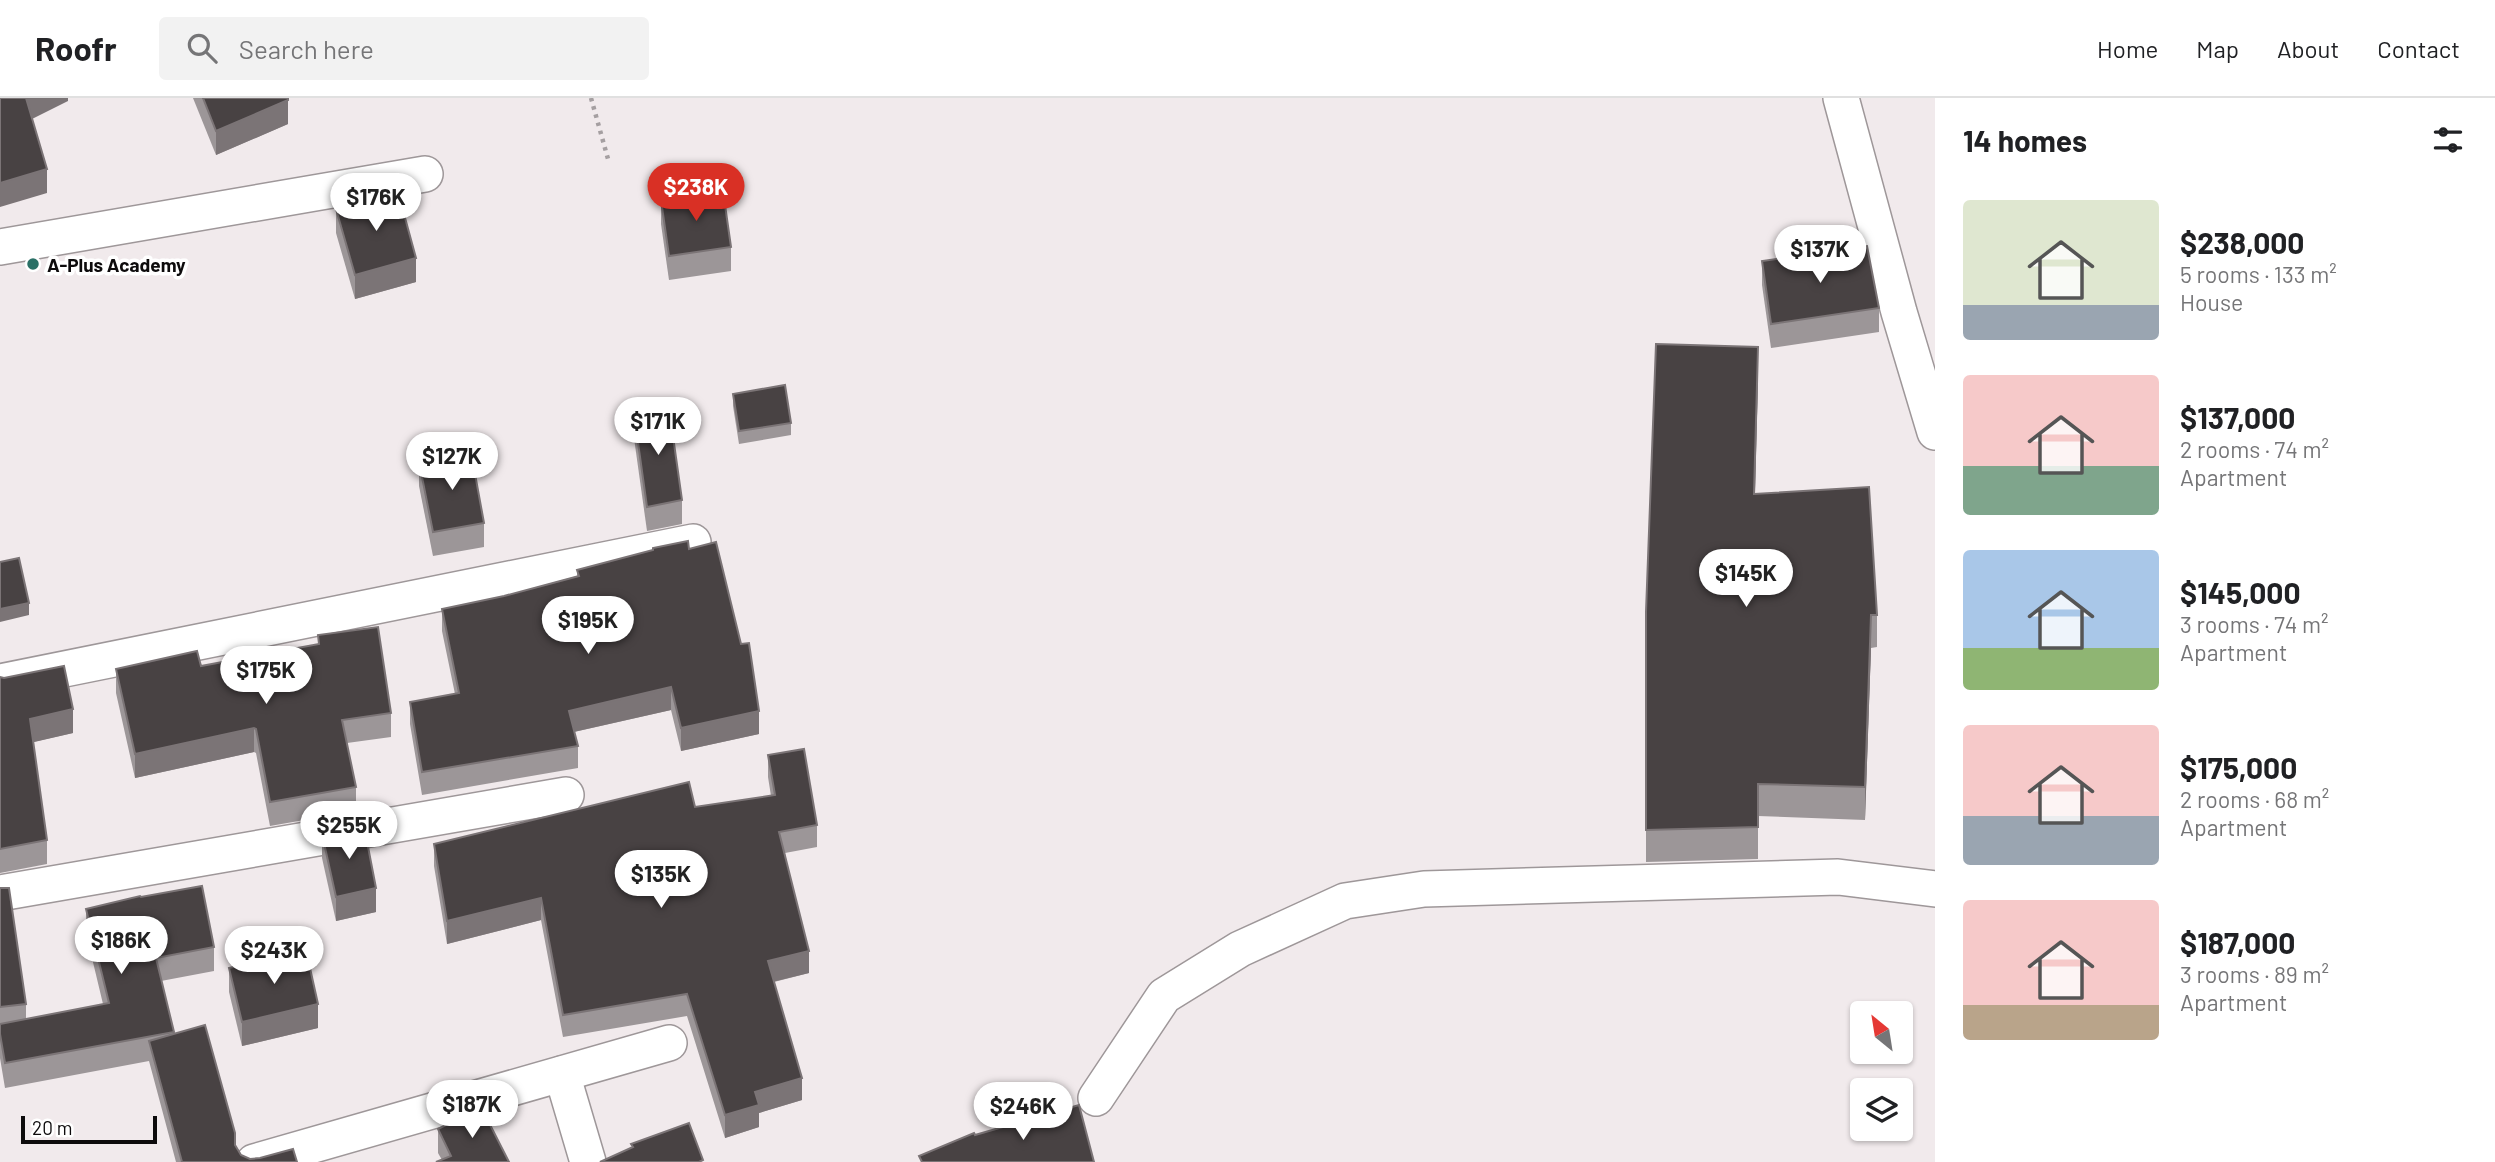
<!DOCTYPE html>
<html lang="en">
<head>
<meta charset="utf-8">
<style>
	:root { --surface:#fff; --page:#f2f2f2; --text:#202124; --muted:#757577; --line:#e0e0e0; --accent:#d93025 }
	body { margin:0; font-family:Barlow,sans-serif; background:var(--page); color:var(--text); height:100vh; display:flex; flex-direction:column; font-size:26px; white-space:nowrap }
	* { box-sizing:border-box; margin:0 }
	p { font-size:23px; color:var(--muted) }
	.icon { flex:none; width:38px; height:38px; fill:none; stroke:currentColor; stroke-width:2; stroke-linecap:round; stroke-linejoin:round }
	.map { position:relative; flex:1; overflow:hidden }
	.panel { display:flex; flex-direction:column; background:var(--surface); width:560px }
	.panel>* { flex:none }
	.needle { width:46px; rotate:330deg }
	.tools { position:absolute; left:1850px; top:903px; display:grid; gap:14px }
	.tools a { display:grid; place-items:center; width:63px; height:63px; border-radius:7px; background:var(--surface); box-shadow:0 2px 5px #0004; font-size:35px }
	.scale { position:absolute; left:21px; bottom:18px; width:136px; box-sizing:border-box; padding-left:7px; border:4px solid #0d0b0c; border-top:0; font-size:19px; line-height:24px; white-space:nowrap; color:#0d0b0c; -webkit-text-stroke:5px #fff; paint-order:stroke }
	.price { position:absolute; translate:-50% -60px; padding:0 16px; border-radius:24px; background:#fff; color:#222; font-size:23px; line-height:46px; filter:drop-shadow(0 2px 4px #0008) }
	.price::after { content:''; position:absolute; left:50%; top:42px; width:21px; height:16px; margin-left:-10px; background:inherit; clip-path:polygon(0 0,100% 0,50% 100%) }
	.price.current { background:var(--accent); color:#fff }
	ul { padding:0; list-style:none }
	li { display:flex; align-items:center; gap:21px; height:175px; padding:0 28px }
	li span { display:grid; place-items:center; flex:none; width:196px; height:140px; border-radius:7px; color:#555 }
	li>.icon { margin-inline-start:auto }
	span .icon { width:84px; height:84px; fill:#fffc; stroke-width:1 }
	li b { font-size:30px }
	h2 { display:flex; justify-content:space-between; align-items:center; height:84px; padding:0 28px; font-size:30px }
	header { display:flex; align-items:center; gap:42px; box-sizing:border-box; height:98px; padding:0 35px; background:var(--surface); border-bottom:2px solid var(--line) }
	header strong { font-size:33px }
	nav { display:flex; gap:38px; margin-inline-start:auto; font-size:24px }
	.search { width:490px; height:63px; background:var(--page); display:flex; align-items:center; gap:18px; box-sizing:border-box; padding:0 24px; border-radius:7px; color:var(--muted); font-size:26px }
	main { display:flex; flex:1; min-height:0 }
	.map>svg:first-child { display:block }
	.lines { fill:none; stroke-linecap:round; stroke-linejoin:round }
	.minor-casing { stroke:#9e9799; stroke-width:38 }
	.path { stroke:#a59fa1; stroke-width:4.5; stroke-dasharray:3.5 5; stroke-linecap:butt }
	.minor { stroke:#fff; stroke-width:35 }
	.wall { fill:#9c9698 }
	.shaded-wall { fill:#7b7476 }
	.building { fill:#484243; stroke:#7b7476; stroke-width:2 }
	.poi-dot { fill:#2a7066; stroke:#fff; stroke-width:2.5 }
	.labels { text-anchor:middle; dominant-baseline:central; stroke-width:7; stroke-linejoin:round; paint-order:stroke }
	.poi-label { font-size:19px; font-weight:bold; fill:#0d0b0c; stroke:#fff; text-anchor:start }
</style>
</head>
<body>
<header>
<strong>Roofr</strong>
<div class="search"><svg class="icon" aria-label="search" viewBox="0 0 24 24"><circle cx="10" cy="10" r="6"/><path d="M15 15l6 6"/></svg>Search here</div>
<nav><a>Home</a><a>Map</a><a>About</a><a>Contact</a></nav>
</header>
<main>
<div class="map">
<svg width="1935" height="1064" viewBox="0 0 1935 1064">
	<rect width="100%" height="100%" fill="#f1eaec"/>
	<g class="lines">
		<defs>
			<g id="minor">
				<path d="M1841 0 1899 214 1935 334"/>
				<path d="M0 149 425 76"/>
				<path d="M0 584 693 444"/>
				<path d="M0 795 566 697"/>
				<path d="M562 976 588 1064"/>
				<path d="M1096 1000 1164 898 1240 851 1345 803 1424 791 1838 779 1935 791"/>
				<path d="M254 1064 669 945"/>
			</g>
		</defs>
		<use href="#minor" class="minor-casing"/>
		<path class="path" d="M591 0 608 61"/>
		<use href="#minor" class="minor"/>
	</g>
	<g class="wall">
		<path d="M193 0H288V26L216 57Z"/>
		<path d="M661 102 731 149V173L669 182 661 126Z"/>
		<path d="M336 111 416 184 355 201 336 135Z"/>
		<path d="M1762 163 1879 210V234L1771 250 1762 187Z"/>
		<path d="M1758 281 1755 396 1877 517V549L1871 550 1865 722 1758 718V761L1646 764V514Z"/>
		<path d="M733 296 791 325V337L739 346 733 308Z"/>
		<path d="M634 316 682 402V426L647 433 634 340Z"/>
		<path d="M419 364 484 425V449L433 458 419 388Z"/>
		<path d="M689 451 759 636 681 653 671 612 574 634 578 648V670L422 697 410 626V604L455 596 442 533V511L504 498 577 478V472Z"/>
		<path d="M318 537 391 615V639L347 645 356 689V713L270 728 256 655 254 654 135 680 116 595V571L201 568 318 546Z"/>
		<path d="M0 579 73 635 33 644 47 742V766L0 775Z"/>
		<path d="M768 657 817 727V749L785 755 809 875 774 884 802 1002 759 1015V1029L725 1040 687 918 563 939 541 822 447 846 434 768V746L771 698 768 679Z"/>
		<path d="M322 736 376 814 336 823 322 760Z"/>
		<path d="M0 790 26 906V921L103 906 86 835V811L141 799 214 849V873L161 883 174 936 241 1057 250 1061 297 1064H176L149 963 5 990 0 960Z"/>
		<path d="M229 870 318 930 242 948 229 894Z"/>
		<path d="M438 1031 509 1064 442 1062 438 1055Z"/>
	</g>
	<g class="shaded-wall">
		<path d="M26 0H68V3L26 24Z"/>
		<path d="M288 2V26L216 57V33Z"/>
		<path d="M47 71V95L0 109V85Z"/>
		<path d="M416 160V184L355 201V177Z"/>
		<path d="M1758 249V281L1754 428V396Z"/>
		<path d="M29 505V517L0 524V511Z"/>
		<path d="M1871 517V550L1865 722V689Z"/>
		<path d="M671 589V612L569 635V613Z"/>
		<path d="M73 611V635L30 645V621Z"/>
		<path d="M759 613V636L681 653V630Z"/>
		<path d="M254 630V654L135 680V656Z"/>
		<path d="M376 790V814L336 823V799Z"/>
		<path d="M541 800V822L447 846V823Z"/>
		<path d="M809 853V875L768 885V863Z"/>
		<path d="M318 906V930L242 948V924Z"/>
		<path d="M802 980V1002L759 1015V1029L725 1040V1017L755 994Z"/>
	</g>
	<g class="building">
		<path d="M0 0H26L47 71 0 85Z"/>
		<path d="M203 0H288V2L216 33Z"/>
		<path d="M723 93 731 149 669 158 661 102Z"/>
		<path d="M398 94 416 160 355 177 336 111Z"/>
		<path d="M1867 148 1879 210 1771 226 1762 163Z"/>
		<path d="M1656 246 1758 249 1754 396 1869 389 1877 517H1871L1865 689 1758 686V729L1646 732V514Z"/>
		<path d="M785 287 791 325 739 333 733 296Z"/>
		<path d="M669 310 682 402 647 409 634 316Z"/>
		<path d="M471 354 484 425 433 434 419 364Z"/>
		<path d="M688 443 689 451 716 444 741 546 749 545 759 613 681 630 671 589 569 613 578 648 422 674 410 604 459 595 442 511 504 498 579 478 577 472 653 452V450Z"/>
		<path d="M19 460 29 505 0 511V464Z"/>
		<path d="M378 529 391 615 342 622 356 689 270 704 256 631 254 630 135 656 116 571 197 553 201 568 319 546 318 537Z"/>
		<path d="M64 568 73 611 30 621 47 742 0 751V579L4 580Z"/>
		<path d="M804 651 817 727 779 734 809 853 768 863 802 980 755 994 759 1007 725 1017 687 896 563 917 541 800 447 823 434 746 689 684 695 709 775 697 768 657Z"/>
		<path d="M364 728 376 790 336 799 322 736Z"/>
		<path d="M202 788 214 849 156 860 174 934 5 965 0 936V926L109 905 86 811 140 798 141 799Z"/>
		<path d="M0 790H9L26 906 0 909Z"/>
		<path d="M306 852 318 906 242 924 229 870Z"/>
		<path d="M205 927 235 1035V1047L241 1057 250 1061 260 1060 293 1051 297 1064H182L149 943Z"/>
		<path d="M1079 1007 1094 1064H922L919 1058 974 1035 975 1037Z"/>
		<path d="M481 1009 509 1064H436L451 1058 438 1031Z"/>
		<path d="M689 1025 703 1062 699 1064H600L633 1049 631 1046Z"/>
	</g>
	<circle class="poi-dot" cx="33" cy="166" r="7"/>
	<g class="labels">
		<g class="poi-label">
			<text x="47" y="166">A-Plus Academy</text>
		</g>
	</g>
</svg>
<div class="tools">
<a><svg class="needle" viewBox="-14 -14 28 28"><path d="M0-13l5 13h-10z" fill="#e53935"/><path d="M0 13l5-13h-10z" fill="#757577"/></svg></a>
<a><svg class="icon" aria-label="layers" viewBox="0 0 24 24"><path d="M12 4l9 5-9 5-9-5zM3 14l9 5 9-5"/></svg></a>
</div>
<div class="scale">20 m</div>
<b class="price current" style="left:696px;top:125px">$238K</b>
<b class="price" style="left:376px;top:135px">$176K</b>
<b class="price" style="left:1820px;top:187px">$137K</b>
<b class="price" style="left:658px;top:359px">$171K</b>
<b class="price" style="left:452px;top:394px">$127K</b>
<b class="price" style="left:1746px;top:511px">$145K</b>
<b class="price" style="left:588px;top:558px">$195K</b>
<b class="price" style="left:266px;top:608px">$175K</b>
<b class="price" style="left:349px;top:763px">$255K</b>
<b class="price" style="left:661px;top:812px">$135K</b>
<b class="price" style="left:121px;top:878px">$186K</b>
<b class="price" style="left:274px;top:888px">$243K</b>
<b class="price" style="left:472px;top:1042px">$187K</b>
<b class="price" style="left:1023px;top:1044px">$246K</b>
</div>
<section class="panel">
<h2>14 homes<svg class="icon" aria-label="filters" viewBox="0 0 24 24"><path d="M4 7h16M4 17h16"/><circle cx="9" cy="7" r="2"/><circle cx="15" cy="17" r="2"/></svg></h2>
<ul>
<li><span style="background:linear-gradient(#dfe7d0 75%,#9aa5b1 0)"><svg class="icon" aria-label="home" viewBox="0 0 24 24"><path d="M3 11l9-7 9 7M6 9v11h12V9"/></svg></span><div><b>$238,000</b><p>5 rooms · 133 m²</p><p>House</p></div></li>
<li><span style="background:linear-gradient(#f6c9c9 65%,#7fa58c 0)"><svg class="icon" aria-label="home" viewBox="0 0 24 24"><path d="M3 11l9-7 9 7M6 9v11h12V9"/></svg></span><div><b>$137,000</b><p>2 rooms · 74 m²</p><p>Apartment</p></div></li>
<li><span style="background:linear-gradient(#a9c7e8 70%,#8fb573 0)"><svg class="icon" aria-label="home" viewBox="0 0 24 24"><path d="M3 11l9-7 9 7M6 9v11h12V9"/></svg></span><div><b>$145,000</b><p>3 rooms · 74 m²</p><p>Apartment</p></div></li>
<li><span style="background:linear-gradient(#f6c9c9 65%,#9aa5b1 0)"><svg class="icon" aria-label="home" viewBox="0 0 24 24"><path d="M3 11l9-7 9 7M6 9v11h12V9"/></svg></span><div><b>$175,000</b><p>2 rooms · 68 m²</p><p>Apartment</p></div></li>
<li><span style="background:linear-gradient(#f6c9c9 75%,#b9a48a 0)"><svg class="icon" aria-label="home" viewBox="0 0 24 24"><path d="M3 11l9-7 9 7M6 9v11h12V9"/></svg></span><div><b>$187,000</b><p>3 rooms · 89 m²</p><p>Apartment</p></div></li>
</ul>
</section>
</main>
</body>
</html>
